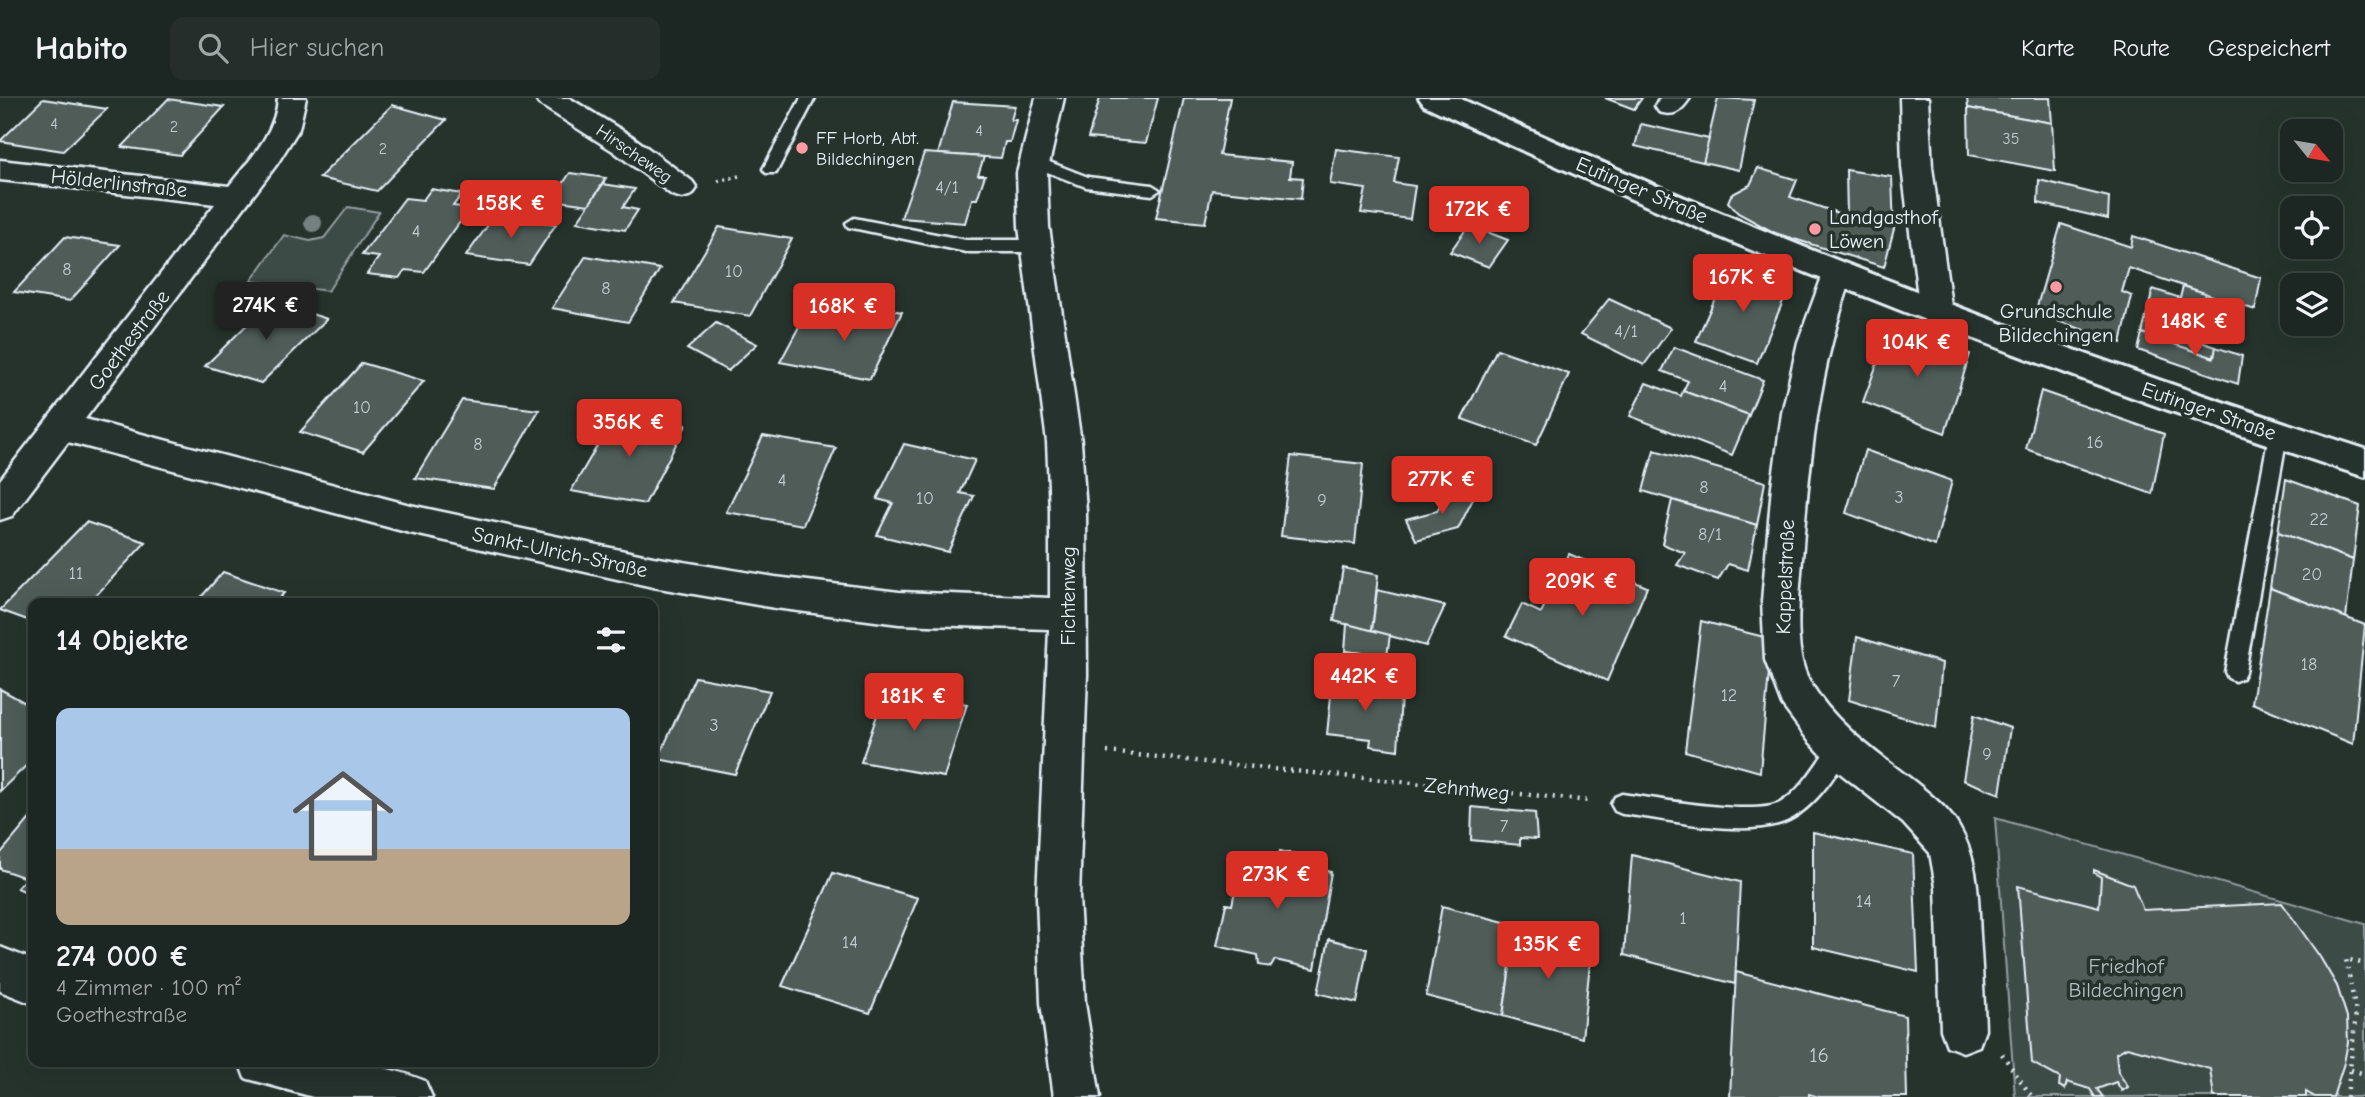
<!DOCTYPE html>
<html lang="de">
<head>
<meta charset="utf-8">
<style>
	:root { --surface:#1c2622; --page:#252e2a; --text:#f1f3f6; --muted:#a0a5a5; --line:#3a4340; --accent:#d93025 }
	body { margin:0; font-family:"Comic Neue",sans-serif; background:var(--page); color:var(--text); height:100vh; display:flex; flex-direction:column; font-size:26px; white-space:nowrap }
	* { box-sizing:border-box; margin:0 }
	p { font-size:23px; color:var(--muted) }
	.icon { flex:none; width:38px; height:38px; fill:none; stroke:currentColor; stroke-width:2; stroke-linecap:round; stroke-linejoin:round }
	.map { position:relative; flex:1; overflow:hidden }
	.details { position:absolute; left:28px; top:500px; width:630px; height:469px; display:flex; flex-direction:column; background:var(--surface); border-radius:14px; box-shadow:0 7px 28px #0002,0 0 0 2px var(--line) }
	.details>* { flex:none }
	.needle { width:46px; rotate:120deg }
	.tools { position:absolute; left:2280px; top:21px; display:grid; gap:14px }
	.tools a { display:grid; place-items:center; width:63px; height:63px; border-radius:14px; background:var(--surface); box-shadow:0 7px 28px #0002,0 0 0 2px var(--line); font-size:35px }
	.price { position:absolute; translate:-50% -60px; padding:0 16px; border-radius:7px; background:var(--accent); color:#fff; font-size:23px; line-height:46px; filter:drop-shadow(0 2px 4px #0008) }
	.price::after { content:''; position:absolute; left:50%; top:42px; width:21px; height:16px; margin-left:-10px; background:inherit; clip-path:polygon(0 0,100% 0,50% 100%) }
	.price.current { background:#222; color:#fff }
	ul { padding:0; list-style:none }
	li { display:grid; align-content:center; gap:14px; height:371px; padding:0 28px }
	li span { display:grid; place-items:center; height:217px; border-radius:14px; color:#555 }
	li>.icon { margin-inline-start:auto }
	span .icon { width:126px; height:126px; fill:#fffc; stroke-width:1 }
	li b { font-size:30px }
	h2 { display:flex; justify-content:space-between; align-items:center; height:84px; padding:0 28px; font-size:30px }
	header { display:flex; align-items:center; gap:42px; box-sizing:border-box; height:98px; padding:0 35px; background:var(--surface); border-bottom:2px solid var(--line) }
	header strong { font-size:33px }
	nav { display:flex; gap:38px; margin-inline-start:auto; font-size:24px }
	.search { width:490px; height:63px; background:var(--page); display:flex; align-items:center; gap:18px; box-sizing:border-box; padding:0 24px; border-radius:14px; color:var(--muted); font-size:26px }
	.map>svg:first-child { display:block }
	.green { fill:#3e4b47; stroke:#939ea0; stroke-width:2 }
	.building { fill:#505c59; stroke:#e8f1f8; stroke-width:2 }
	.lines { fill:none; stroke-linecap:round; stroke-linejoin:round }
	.lane-casing { stroke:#e8f1f8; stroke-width:5 }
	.street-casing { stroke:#e8f1f8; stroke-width:5 }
	.primary-casing { stroke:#e8f1f8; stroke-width:6 }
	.path-far1 { stroke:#e8f1f8; stroke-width:3.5; stroke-dasharray:2 4.5; stroke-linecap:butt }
	.path { stroke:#e8f1f8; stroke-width:4.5; stroke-dasharray:2 6; stroke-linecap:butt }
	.lane { fill:#26332d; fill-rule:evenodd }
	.street { fill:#26332d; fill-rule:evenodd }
	.primary { fill:#26332d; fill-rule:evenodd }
	.tree { fill:#758080 }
	.poi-dot { fill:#ff9aa2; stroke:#26332d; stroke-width:2.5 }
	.labels { text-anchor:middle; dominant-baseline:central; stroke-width:7; stroke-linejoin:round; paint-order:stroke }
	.far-number-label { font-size:16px; fill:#c2ccd0 }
	.far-poi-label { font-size:18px; fill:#e8f1f8; stroke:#26332d; text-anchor:start }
	.far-street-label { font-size:18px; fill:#e8f1f8; stroke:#26332d }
	.number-label { font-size:18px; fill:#c2ccd0 }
	.street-label { font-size:21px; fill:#e8f1f8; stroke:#26332d }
	.poi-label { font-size:21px; fill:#e8f1f8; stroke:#26332d; text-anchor:start }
	.park-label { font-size:21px; fill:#b5bfc3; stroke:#26332d }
	.near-number-label { font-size:21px; fill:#c2ccd0 }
</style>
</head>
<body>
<header>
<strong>Habito</strong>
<div class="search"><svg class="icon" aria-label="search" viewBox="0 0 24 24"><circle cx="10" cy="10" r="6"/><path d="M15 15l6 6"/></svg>Hier suchen</div>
<nav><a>Karte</a><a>Route</a><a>Gespeichert</a></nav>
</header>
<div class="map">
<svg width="2365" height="999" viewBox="0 0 2365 999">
	<rect width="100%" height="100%" fill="#26332d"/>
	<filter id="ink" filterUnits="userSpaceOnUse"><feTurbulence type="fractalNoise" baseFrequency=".0143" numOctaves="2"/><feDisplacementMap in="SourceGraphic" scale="14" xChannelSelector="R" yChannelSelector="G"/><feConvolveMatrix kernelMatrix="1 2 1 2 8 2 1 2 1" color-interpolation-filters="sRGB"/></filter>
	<g filter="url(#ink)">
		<g class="green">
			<path d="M348 109 379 114 328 193 251 183 284 137 310 143 324 140Z"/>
			<path d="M1995 720 2365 826V999H2015Z"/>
		</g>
		<g class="building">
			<path d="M1100 0H1158L1146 45 1088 40Z"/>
			<path d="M1184 0H1230L1219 57 1292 64 1290 79 1303 80 1301 101 1212 92 1205 125 1156 120Z"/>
			<path d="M1605 0H1642L1634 11Z"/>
			<path d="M1718 0 1754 2 1739 72 1703 64Z"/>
			<path d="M1967 0H2050L2052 25 1968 10Z"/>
			<path d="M43 1 107 11 63 53 0 43Z"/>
			<path d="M168 1 224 9 180 57 122 49Z"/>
			<path d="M953 4 1015 8 1011 22H1016L1010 44H1005L1001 60 938 56Z"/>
			<path d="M392 7 446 22 377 93 319 80Z"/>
			<path d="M1968 10 2052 25 2055 73 1969 57Z"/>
			<path d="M1641 26 1709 41 1703 64 1635 48Z"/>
			<path d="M1336 51 1399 59 1394 85 1415 88 1410 121 1361 115 1366 91 1330 86Z"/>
			<path d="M924 55 984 59 978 77H985L977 101H972L965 125 901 120Z"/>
			<path d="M1758 70 1797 82 1790 99 1847 118 1846 72 1892 79 1894 131 1884 169 1775 135 1738 115 1728 104 1731 97 1750 87Z"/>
			<path d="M570 75 606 80 589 107 552 102Z"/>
			<path d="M2039 82 2109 99 2108 121 2038 105Z"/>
			<path d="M603 86 635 91 623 109 638 112 625 132 577 124Z"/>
			<path d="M431 91 462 96 453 108 470 110 424 174 405 172 399 180 367 176 379 159 362 157 405 100 423 102Z"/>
			<path d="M495 117 556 126 529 167 466 158Z"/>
			<path d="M2061 126 2131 149 2133 138 2261 180 2255 212 2129 170 2122 194 2132 198 2121 245 2035 215Z"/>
			<path d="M1469 127 1508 142 1489 169 1450 154Z"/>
			<path d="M719 129 792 141 750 218 674 205Z"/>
			<path d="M65 139 120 147 70 203 14 194Z"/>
			<path d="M586 158 660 171 628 224 552 210Z"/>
			<path d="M1730 167 1789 189 1757 265 1696 243Z"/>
			<path d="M2183 188 2205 195 2199 223 2167 212 2162 231 2216 249 2214 260 2142 235 2153 191 2180 200Z"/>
			<path d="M1609 201 1671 230 1644 267 1581 236Z"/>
			<path d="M271 203 327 221 261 285 205 268Z"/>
			<path d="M855 205 902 214 870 281 780 264 802 223 842 230Z"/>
			<path d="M716 225 757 246 728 273 687 251Z"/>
			<path d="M1891 228 1970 256 1945 335 1863 304Z"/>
			<path d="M2142 235 2214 260 2216 249 2242 258 2238 286 2138 252Z"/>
			<path d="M1674 249 1763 282 1749 317 1683 293 1688 283 1662 273Z"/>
			<path d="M1497 251 1569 276 1536 347 1462 321Z"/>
			<path d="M362 265 424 283 363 354 300 334Z"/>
			<path d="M1646 285 1681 298 1683 293 1749 317 1732 357 1630 318Z"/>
			<path d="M2041 293 2164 336 2152 396 2026 351Z"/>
			<path d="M462 302 539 312 494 391 415 380Z"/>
			<path d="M616 315 686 327 645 406 571 393Z"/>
			<path d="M763 338 836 350 803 427 726 414Z"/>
			<path d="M904 346 975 362 960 395 974 398 948 454 877 437 893 405 877 401Z"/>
			<path d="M1654 352 1765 384 1757 427 1643 393Z"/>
			<path d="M1865 352 1952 383 1935 448 1846 415Z"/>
			<path d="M1291 358 1363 366 1355 446 1281 438Z"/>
			<path d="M2286 381 2360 408 2353 462 2278 434Z"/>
			<path d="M1449 390 1474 399 1458 431 1416 442 1406 421 1437 413Z"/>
			<path d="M1672 402 1757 427 1748 472 1728 466 1718 482 1677 467 1685 455 1662 446Z"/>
			<path d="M86 424 146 444 88 506H33V524L0 512Z"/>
			<path d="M2278 434 2353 462 2346 520 2270 490Z"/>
			<path d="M1569 456 1647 489 1607 583 1506 538 1522 506 1541 515Z"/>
			<path d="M1343 470 1378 477 1372 533 1334 523Z"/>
			<path d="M223 474 284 495 274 506H195Z"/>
			<path d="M2270 490 2365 527 2353 646 2252 605Z"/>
			<path d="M1377 492 1445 508 1426 548 1372 533Z"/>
			<path d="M1701 523 1772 541 1760 674 1685 653Z"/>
			<path d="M1347 526 1390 537 1387 558 1345 553Z"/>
			<path d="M1857 539 1942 565 1936 630 1849 602Z"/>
			<path d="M1345 553 1387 558 1386 577 1343 572Z"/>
			<path d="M695 579 770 593 735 676 658 661Z"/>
			<path d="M1333 579 1378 585 1377 594 1401 597 1398 652 1370 648 1371 641 1327 636Z"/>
			<path d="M0 591 33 609V639L26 647 33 655V661L0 693Z"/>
			<path d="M886 591 967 606 944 679 861 664Z"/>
			<path d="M1974 617 2010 630 2000 696 1963 682Z"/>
			<path d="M1472 709 1535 715 1537 741 1520 740V747L1471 742Z"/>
			<path d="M33 717V797L17 790 26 780 0 771V756Z"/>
			<path d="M1813 734 1913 756 1918 874 1813 849Z"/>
			<path d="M1280 753 1308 759 1307 769 1331 774 1315 871 1275 862 1271 869 1259 867 1258 857 1217 848 1226 806 1232 807 1242 759 1277 767Z"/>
			<path d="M1632 757 1740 784 1735 886 1624 857Z"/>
			<path d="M2094 772 2133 787 2143 812 2282 805 2320 859 2337 888 2347 919 2348 944 2344 965 2333 999H2315L2306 994V999H2214L2210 971 2127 949 2116 955 2118 974 2128 989 2122 993 2116 984 2097 991 2103 999H2095L2090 991 2067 984 2065 991 2059 988 2060 980 2032 965 2018 788 2099 809 2101 779 2094 775Z"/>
			<path d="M833 775 918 800 870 915 782 888Z"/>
			<path d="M1442 808 1516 827 1503 918 1426 898Z"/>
			<path d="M1516 827 1592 847 1582 940 1503 918Z"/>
			<path d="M1329 841 1367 851 1357 905 1318 895Z"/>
			<path d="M1736 874 1905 918 1907 999H1819L1809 996V999H1730Z"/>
		</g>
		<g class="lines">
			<defs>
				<g id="lane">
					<path d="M801 0H815L776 75H766L763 71Z"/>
					<path d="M1034 58 1088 79 1152 87 1160 92 1152 97 1086 89 1029 67 1026 63 1029 59Z"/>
					<path d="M854 120 966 142H1036L1044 148 1036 154H966L848 129 846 125Z"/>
					<path d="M2278 330 2284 332 2287 337 2245 574 2242 580 2235 583 2228 580 2225 574 2269 337 2272 332Z"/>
					<path d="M1840 640 1847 642 1850 649C1838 677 1809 718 1778 726 1733 738 1668 721 1622 716L1615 713 1611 706 1615 699 1622 696C1654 700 1754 719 1780 705 1802 692 1818 663 1833 642Z"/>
				</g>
				<g id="street">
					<path d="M278 0H306L299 31 277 66 85 321 410 407 653 459 775 479 899 494 1050 500V413L1047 344 1019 129 1017 75 1036 0H1064L1047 75 1049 129 1081 344 1086 413 1087 576 1079 799 1085 905 1100 999H1054L1041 905 1037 799 1049 531 899 526 775 510 653 489 410 435 68 344 12 418 0 422V382L215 106 0 82V62L229 88C250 61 276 35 278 0Z"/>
					<path d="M535 0H569L633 39 692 83 697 90 692 97 682 100 672 97 613 53 539 6Z"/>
					<path d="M1660 0H1690C1681 13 1675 19 1659 14L1655 8Z"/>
					<path d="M1900 0H1928L1932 69 1952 215 1947 223 1936 227 1925 223 1920 215 1902 69Z"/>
					<path d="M1837 165 1848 168 1853 176C1819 269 1809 363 1802 461 1800 495 1792 551 1809 582 1834 626 1876 654 1915 684 1931 697 1949 711 1959 729 1979 763 1978 799 1980 837 1982 869 1984 900 1985 932L1979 948 1963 954 1947 948 1941 932 1936 789 1930 755 1903 725 1835 671 1808 642 1782 607 1765 562 1762 503 1772 388 1782 315 1798 244 1826 168Z"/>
					<path d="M0 849 33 862V906L0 893Z"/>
					<path d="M239 964C302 964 366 958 425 983L432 999H313L245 980Z"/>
				</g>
				<path id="primary" d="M1419 0H1459C1752 136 2057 252 2365 351V379C2045 274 1729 151 1424 7Z"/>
			</defs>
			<use href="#lane" class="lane-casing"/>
			<use href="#street" class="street-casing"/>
			<use href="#primary" class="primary-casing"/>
			<path class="path-far1" d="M718 83 743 77"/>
			<g class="path">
				<path d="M1107 654 1590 703"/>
				<path d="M2002 956 2032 999"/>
				<path d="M2351 972 2365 976"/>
				<path d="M2347 999 2356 915 2346 861 2365 866"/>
			</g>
			<use href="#lane" class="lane"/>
			<use href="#street" class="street"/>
			<use href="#primary" class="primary"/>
		</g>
		<circle class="tree" cx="313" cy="125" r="9"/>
	</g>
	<g class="poi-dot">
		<circle cx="802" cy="50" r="7"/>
		<circle cx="1815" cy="131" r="7"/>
		<circle cx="2056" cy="189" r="7"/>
	</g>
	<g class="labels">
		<g class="far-number-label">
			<text x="54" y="26">4</text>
			<text x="174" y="29">2</text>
			<text x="979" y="33">4</text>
			<text x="2011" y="41">35</text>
			<text x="383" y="51">2</text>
		</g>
		<g class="far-poi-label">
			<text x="816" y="40">FF Horb, Abt.<tspan x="816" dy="21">Bildechingen</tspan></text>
		</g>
		<g class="far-street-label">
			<text transform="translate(634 56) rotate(35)">Hirscheweg</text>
		</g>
		<g class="number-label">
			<text x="947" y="89">4/1</text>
			<text x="416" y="133">4</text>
			<text x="67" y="171">8</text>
			<text x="734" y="173">10</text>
			<text x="606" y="190">8</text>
			<text x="1626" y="233">4/1</text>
			<text x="1723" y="288">4</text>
			<text x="362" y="309">10</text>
			<text x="2095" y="344">16</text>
			<text x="478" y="346">8</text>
			<text x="782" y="382">4</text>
			<text x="1704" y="389">8</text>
			<text x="1899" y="399">3</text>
			<text x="925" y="400">10</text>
			<text x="1322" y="402">9</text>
			<text x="2319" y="421">22</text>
			<text x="1710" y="436">8/1</text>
			<text x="76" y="475">11</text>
			<text x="2312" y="476">20</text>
			<text x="2309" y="566">18</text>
			<text x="1896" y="583">7</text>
			<text x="1729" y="597">12</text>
			<text x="714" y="627">3</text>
			<text x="1987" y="656">9</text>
			<text x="1504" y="728">7</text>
			<text x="1864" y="803">14</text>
			<text x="1683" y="820">1</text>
			<text x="850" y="844">14</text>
		</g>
		<g class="street-label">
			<text transform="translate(119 85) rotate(6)">Hölderlinstraße</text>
			<text transform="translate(1642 92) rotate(23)">Eutinger Straße</text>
			<text transform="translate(129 242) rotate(-53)">Goethestraße</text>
			<text transform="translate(2209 313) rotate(19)">Eutinger Straße</text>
			<text transform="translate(560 454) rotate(12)">Sankt-Ulrich-Straße</text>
			<text transform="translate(1785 479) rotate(-88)">Kappelstraße</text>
			<text transform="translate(1068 498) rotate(-90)">Fichtenweg</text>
			<text transform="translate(1467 691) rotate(6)">Zehntweg</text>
		</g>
		<g class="poi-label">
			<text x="1829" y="119">Landgasthof<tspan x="1829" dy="24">Löwen</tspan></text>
			<text x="2056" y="213" text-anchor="middle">Grundschule<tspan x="2056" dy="24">Bildechingen</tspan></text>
		</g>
		<g class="park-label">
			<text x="2126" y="868">Friedhof<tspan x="2126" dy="24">Bildechingen</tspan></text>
		</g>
		<g class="near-number-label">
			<text x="1819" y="957">16</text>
		</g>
	</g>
</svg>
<div class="tools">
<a><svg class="needle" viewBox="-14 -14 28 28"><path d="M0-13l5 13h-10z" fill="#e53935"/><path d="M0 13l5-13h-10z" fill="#a0a5a5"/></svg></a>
<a><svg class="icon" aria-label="locate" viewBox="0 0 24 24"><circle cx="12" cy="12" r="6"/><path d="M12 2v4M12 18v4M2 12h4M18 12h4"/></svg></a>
<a><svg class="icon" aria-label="layers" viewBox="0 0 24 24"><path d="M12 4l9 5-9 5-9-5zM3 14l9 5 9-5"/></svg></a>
</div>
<b class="price" style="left:511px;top:142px">158K €</b>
<b class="price" style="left:1479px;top:148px">172K €</b>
<b class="price" style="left:1743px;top:216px">167K €</b>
<b class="price current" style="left:266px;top:244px">274K €</b>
<b class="price" style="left:844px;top:245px">168K €</b>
<b class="price" style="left:2195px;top:260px">148K €</b>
<b class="price" style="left:1917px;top:281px">104K €</b>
<b class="price" style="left:629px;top:361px">356K €</b>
<b class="price" style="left:1442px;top:418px">277K €</b>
<b class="price" style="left:1582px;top:520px">209K €</b>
<b class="price" style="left:1365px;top:615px">442K €</b>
<b class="price" style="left:914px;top:635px">181K €</b>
<b class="price" style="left:1277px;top:813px">273K €</b>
<b class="price" style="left:1548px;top:883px">135K €</b>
<section class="details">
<h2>14 Objekte<svg class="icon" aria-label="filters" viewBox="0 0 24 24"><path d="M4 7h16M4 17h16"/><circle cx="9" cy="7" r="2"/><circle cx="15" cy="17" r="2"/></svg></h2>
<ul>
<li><span style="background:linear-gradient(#a9c7e8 65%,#b9a48a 0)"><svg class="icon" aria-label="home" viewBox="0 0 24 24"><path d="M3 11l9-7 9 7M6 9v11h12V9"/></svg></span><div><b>274 000 €</b><p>4 Zimmer · 100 m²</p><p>Goethestraße</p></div></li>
</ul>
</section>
</div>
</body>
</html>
